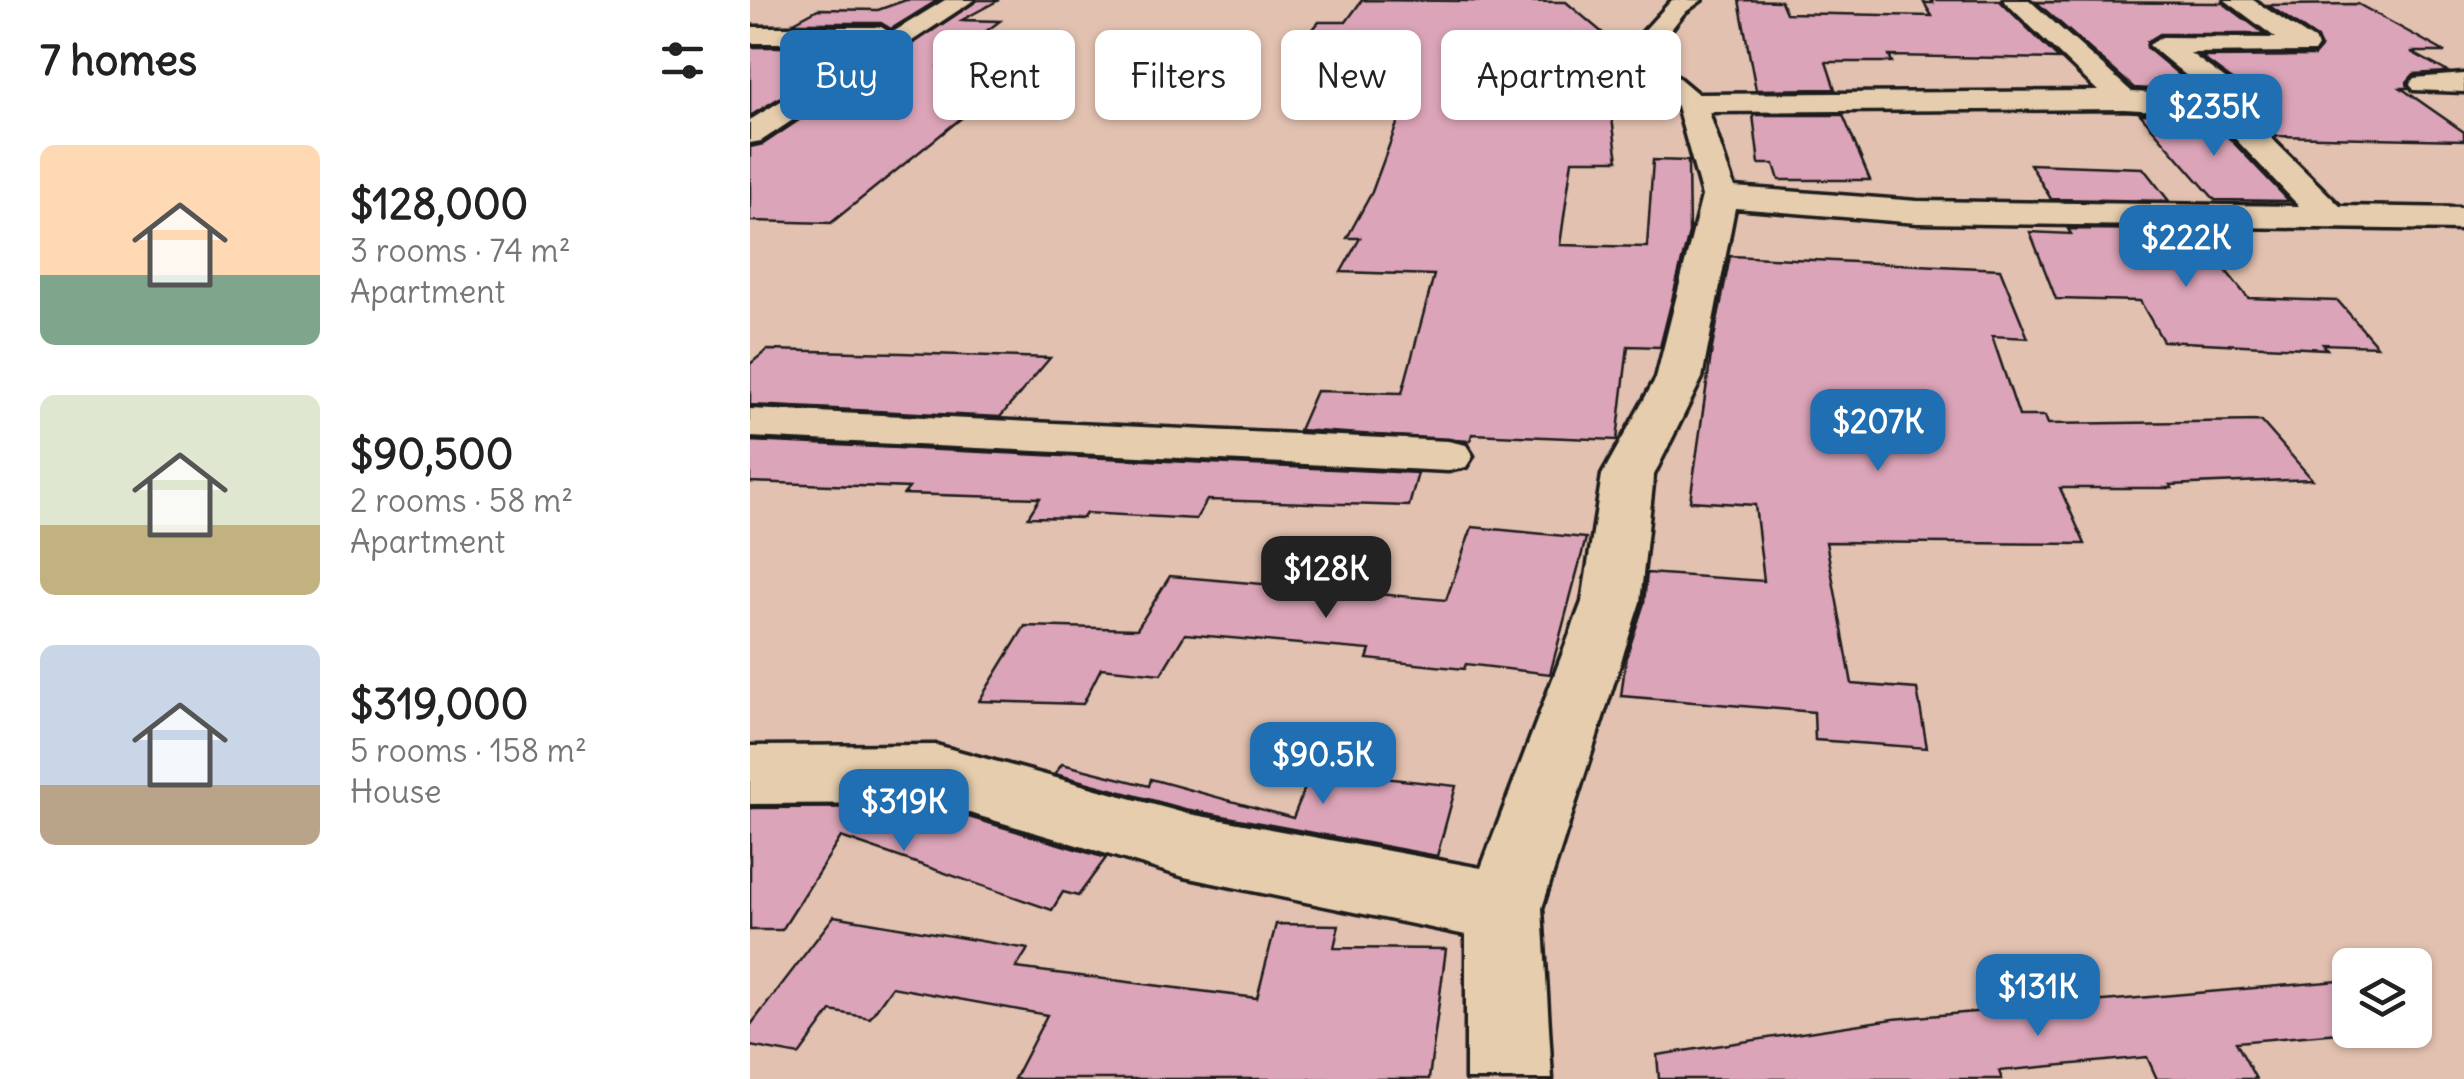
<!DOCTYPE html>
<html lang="en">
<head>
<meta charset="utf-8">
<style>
	:root { --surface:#fff; --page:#f2f2f2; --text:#222; --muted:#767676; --accent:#1f6fb2 }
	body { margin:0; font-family:Delius,sans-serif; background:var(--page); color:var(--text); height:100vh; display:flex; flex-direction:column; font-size:38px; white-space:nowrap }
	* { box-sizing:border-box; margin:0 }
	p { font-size:32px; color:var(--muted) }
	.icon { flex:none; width:55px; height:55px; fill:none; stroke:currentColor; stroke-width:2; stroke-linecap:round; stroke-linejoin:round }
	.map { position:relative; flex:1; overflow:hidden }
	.sheet { display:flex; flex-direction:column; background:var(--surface); width:750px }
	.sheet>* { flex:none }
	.guide { position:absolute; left:30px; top:30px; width:950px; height:90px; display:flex; gap:20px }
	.tools { position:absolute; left:1582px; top:948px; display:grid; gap:20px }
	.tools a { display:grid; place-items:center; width:100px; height:100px; border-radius:15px; background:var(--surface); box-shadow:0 2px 8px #0004; font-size:50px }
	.price { position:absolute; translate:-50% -85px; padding:0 22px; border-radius:20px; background:var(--accent); color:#fff; font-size:32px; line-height:65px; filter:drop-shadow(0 2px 5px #0008) }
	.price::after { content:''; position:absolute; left:50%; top:60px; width:30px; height:22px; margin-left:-15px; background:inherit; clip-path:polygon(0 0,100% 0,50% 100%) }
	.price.current { background:#222; color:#fff }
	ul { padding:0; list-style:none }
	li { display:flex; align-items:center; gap:30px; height:250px; padding:0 40px }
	li span { display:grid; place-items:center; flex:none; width:280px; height:200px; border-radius:15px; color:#555 }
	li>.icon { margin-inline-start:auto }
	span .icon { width:120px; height:120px; fill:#fffc; stroke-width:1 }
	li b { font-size:42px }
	h2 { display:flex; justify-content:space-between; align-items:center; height:120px; padding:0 40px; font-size:42px }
	.tag { padding:0 35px; border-radius:15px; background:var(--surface); box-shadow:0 2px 8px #0004; font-size:35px; line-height:90px }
	.tag.current { background:var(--accent); color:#fff }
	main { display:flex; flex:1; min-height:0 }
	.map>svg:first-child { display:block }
	.building { fill:#dca4b8; stroke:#1c1c1c; stroke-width:2.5 }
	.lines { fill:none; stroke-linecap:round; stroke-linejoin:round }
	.minor-casing { stroke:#1c1c1c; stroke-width:7 }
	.major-casing { stroke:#1c1c1c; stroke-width:7 }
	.minor { fill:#e5cdad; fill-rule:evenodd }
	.major { fill:#e5cdad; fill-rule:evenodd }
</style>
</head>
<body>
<main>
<section class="sheet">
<h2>7 homes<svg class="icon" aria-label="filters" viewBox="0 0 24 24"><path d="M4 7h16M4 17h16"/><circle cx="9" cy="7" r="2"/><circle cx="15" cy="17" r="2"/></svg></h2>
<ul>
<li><span style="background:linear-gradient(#ffd9b3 65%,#7fa58c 0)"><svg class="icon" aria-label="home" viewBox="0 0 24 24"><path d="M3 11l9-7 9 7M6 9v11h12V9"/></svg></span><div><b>$128,000</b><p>3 rooms · 74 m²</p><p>Apartment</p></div></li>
<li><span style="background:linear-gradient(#dfe7d0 65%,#c2b280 0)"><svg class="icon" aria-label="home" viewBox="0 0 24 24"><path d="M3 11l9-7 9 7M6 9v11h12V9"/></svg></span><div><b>$90,500</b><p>2 rooms · 58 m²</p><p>Apartment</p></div></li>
<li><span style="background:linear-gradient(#c9d6e8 70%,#b9a48a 0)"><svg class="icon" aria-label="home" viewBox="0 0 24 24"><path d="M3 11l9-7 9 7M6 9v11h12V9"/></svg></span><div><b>$319,000</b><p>5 rooms · 158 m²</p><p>House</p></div></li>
</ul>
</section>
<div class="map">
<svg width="1714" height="1079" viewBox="0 0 1714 1079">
	<rect width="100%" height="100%" fill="#e2c1b0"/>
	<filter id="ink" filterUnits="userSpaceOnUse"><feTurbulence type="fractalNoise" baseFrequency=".01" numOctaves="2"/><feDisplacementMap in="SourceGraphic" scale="20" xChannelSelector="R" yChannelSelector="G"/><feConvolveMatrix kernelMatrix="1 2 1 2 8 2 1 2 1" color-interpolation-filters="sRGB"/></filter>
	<g filter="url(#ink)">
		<g class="building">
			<path d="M156 0H188L141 29 131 23H42L68 9 128 10Z"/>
			<path d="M228 0H249L212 20 250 21 189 66H276L81 223 0 221V147L13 144Z"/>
			<path d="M612 0 816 2 880 56 892 80 857 84 868 160H822L810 245 897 247 903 160 938 161 939 233 910 347 878 346 867 440 722 434 720 441 549 430 566 391 652 393 684 275 591 272 610 238H597L622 192 658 94 618 93 626 80H620L632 62 539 58 569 22H596Z"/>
			<path d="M989 0 1031 1 1036 13 1182 16 1174 3H1183L1181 0H1249L1309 59 1139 56 1142 62H1076L1085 89 1006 90Z"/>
			<path d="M1286 2 1473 3 1515 34H1410L1397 42V48L1450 92 1384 88Z"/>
			<path d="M1608 4 1695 52H1661L1698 72 1664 74 1657 82 1658 88H1651L1714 132V140L1525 136 1498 109 1506 101 1500 93 1451 57 1564 56 1571 48 1567 38 1518 5Z"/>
			<path d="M0 47H112L0 116Z"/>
			<path d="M1390 114 1460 118 1539 201 1465 200Z"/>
			<path d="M1003 115H1093L1120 180H1029L1024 164H1009Z"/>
			<path d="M1280 164 1393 168 1419 201 1301 199Z"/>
			<path d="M1318 229 1443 230 1498 298 1588 301 1627 346 1573 344 1577 349 1413 341 1390 301 1306 299 1280 232 1321 234Z"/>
			<path d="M980 256 1250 269 1278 338 1242 336 1269 416H1295L1298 424 1511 421 1562 479 1420 485 1422 488H1310L1335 544 1076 542 1102 684 1167 689 1177 748 1065 740 1064 712 871 696 876 658 894 603 897 573 1014 581 1005 505 940 501 962 348Z"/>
			<path d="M17 350 151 353 300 358 250 417 0 405V364Z"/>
			<path d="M0 441 668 473 659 506 457 500 446 519 336 513 333 518 278 517 290 498 154 494 159 488 0 482Z"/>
			<path d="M722 527 836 538 800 674 716 664 714 669 617 659 620 650 435 634 411 674 351 668 333 704 229 701 275 626 387 629 420 576 696 600Z"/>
			<path d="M312 764 399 786 401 779 543 818 562 770 706 786 687 856 435 809 305 774Z"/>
			<path d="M185 807 356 858 328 896 313 892 302 910 91 837 32 930H0V808Z"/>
			<path d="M84 916 278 949 266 968 507 998 526 924 589 925 584 948 696 949 679 1079H264L297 1015 142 987 120 1018 81 1011 49 1055 0 1046V1026Z"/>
			<path d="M1600 980V1032L1486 1042 1506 1079H1407L1397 1057 1249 1071 1252 1079H909L907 1055 1143 1019Z"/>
		</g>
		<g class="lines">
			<defs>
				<g id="minor">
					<path d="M922 0H952L934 13 907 47 918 69 948 94 1348 91 1253 0H1279L1382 92 1461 96 1399 45 1412 37 1526 38 1475 0H1503L1564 40 1568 46 1564 52 1440 53 1497 95 1502 101 1492 109 1590 206 1714 208V230L1167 223 985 208 952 378 904 475 890 602 792 908 802 1079H716V935L434 877 186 803 0 804V746L186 745 434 813 731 868 832 602 852 475 906 378 952 196 927 106 896 79 880 46ZM1374 109 1462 114 1549 206 1167 201 984 187 959 112Z"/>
					<path d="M0 27H131L144 35 131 43H0Z"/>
					<path d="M1714 74V92L1664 90 1660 84 1664 78Z"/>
					<path d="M0 409 698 441 716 445 723 456 716 467 698 471 0 437Z"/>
				</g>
				<path id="major" d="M195 0H224L11 141 0 143V120Z"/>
			</defs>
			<use href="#minor" class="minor-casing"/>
			<use href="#major" class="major-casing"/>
			<use href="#minor" class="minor"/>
			<use href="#major" class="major"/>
		</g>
	</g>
</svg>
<div class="tools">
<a><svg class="icon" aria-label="layers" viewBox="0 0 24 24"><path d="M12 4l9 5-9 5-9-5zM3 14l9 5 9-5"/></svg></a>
</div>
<b class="price" style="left:1464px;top:159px">$235K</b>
<b class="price" style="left:1436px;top:290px">$222K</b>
<b class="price" style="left:1128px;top:474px">$207K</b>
<b class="price current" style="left:576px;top:621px">$128K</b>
<b class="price" style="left:573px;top:807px">$90.5K</b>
<b class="price" style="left:154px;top:854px">$319K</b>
<b class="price" style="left:1288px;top:1039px">$131K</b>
<div class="guide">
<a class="tag current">Buy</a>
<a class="tag">Rent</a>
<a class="tag">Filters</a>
<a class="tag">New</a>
<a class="tag">Apartment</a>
</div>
</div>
</main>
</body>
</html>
